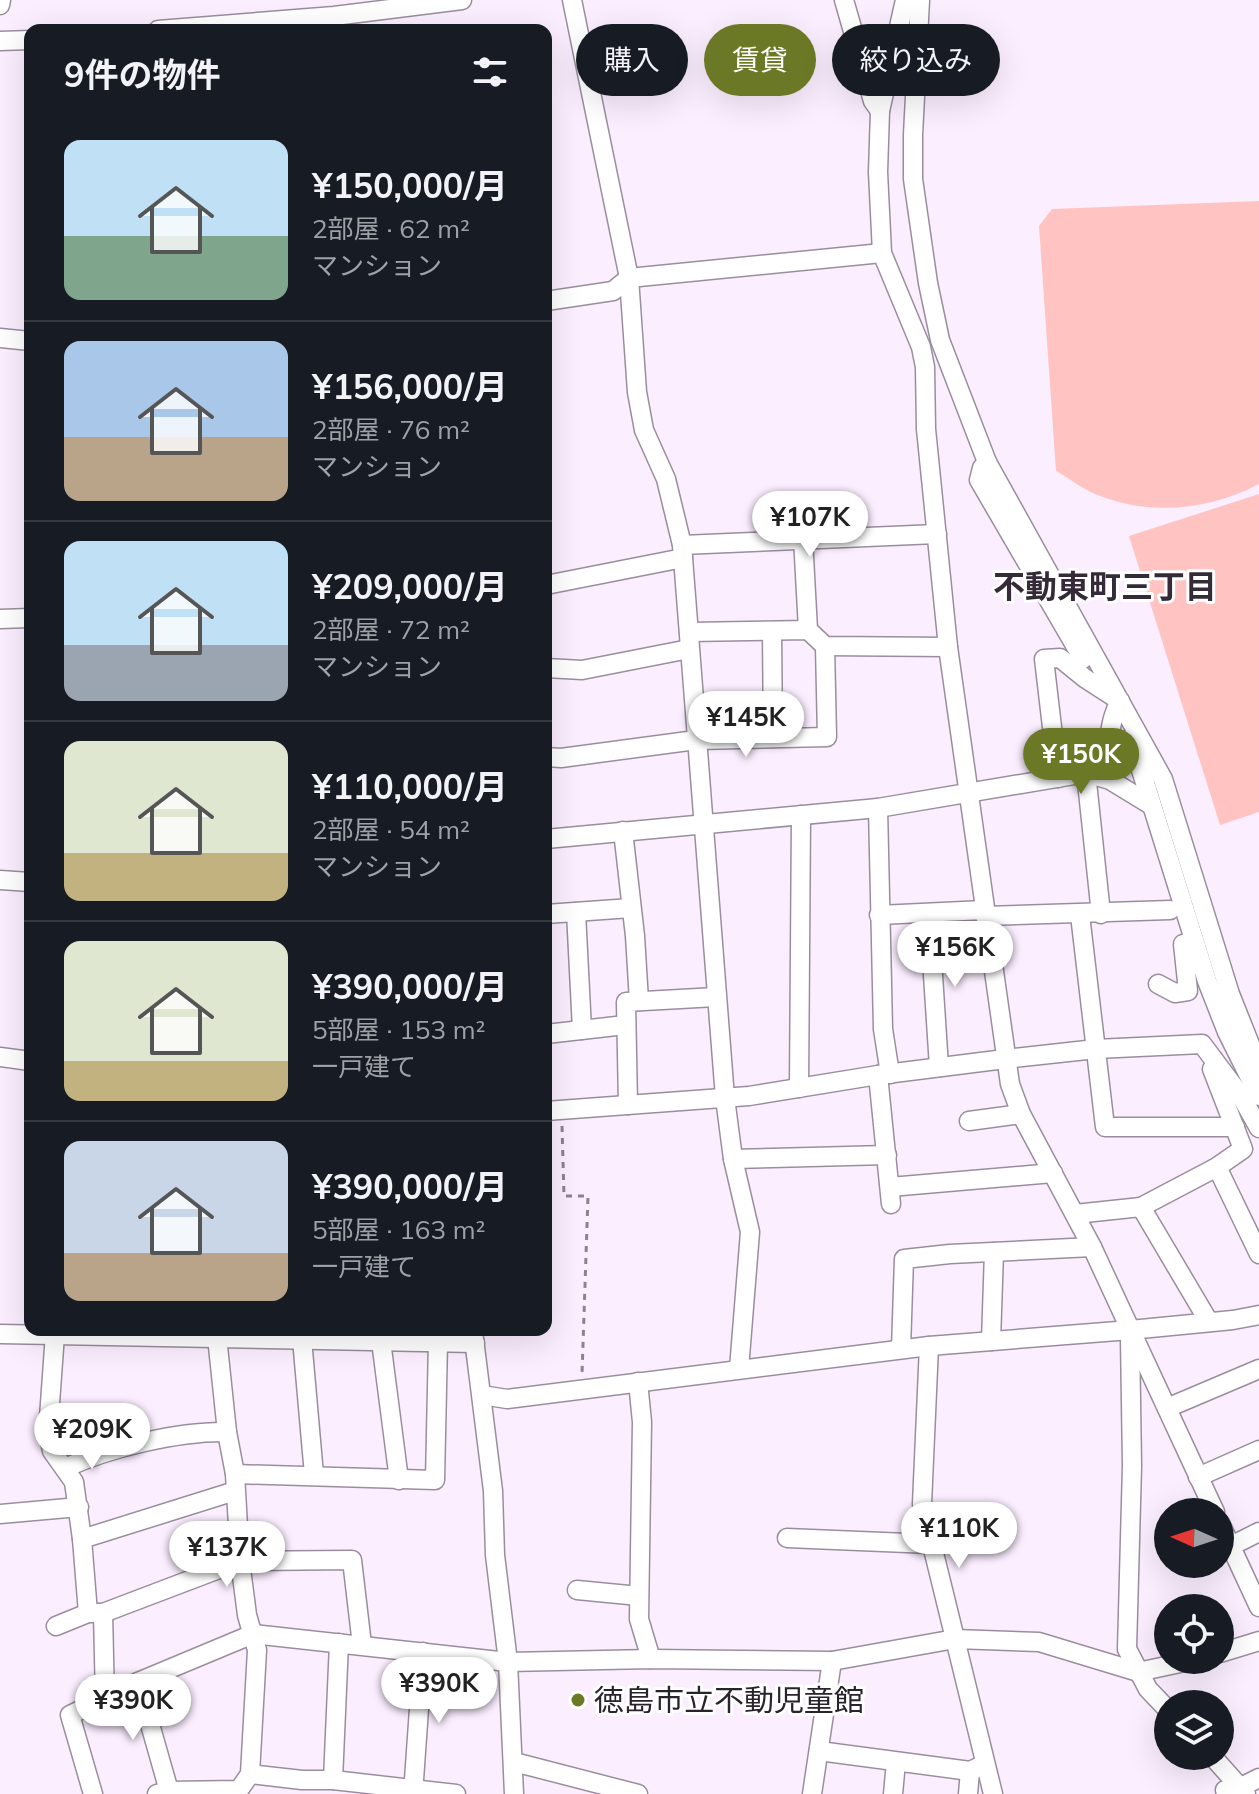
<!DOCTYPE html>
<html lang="ja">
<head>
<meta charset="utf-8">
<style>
	:root { --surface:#171b24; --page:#20242c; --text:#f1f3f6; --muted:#9ea1a6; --line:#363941; --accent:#6b7926 }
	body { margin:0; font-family:Mulish,"Noto Sans JP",sans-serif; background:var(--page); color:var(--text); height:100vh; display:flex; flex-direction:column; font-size:30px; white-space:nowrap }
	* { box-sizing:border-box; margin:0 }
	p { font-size:26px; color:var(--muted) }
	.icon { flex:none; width:44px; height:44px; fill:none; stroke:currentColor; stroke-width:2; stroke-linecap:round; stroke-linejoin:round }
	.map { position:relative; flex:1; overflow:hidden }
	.drawer { position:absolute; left:24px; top:24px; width:528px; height:1312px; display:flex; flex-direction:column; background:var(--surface); border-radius:16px; box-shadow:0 8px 32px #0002 }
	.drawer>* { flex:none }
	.hud { position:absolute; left:576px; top:24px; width:562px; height:72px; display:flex; gap:16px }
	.needle { width:52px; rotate:273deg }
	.tools { position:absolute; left:1154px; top:1498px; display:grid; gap:16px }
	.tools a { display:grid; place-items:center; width:80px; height:80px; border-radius:50%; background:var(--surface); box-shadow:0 8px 32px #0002; font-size:40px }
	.price { position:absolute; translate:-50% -68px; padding:0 18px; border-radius:28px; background:#fff; color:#222; font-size:26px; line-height:52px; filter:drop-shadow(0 2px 4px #0008) }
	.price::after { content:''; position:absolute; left:50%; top:48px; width:24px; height:18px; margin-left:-12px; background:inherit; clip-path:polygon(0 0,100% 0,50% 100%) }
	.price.current { background:var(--accent); color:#fff }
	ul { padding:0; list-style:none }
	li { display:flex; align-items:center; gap:24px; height:200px; padding:0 40px }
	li+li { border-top:2px solid var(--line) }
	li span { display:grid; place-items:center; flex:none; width:224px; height:160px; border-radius:16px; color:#555 }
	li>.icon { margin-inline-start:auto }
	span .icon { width:96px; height:96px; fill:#fffc; stroke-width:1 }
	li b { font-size:34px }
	h2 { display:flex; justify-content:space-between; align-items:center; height:96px; padding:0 40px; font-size:34px }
	.tag { padding:0 28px; border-radius:36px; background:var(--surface); box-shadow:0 8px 32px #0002; font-size:28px; line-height:72px }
	.tag.current { background:var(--accent); color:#fff }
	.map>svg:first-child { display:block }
	.green { fill:#ffc4c1 }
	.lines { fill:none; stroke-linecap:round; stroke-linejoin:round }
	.minor-casing { stroke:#9a8e9e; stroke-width:21 }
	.path { stroke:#8c838f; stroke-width:3; stroke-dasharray:6 6; stroke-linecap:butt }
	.minor { stroke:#fff; stroke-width:18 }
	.poi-dot { fill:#6b7926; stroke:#fff; stroke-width:3 }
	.labels { text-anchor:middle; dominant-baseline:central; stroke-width:6; stroke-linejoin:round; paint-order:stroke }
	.poi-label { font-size:30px; fill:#29242b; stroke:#fff; text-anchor:start }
	.neighbourhood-label { font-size:32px; font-weight:bold; fill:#352b38; stroke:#fff }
</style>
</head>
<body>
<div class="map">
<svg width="1259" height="1794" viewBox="0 0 1259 1794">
	<rect width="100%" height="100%" fill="#fbeeff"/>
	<g class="green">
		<path d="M1259 201V484C1208 511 1148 516 1095 494 1081 488 1069 478 1056 471L1039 226 1052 209Z"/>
		<path d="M1259 494V812L1220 825 1129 536Z"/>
	</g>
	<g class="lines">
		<defs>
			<g id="minor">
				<path d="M572 0 629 278 637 392 644 430 666 479 682 545 725 1098 733 1159 750 1232 739 1369"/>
				<path d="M844 0 873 101 880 111"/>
				<path d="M905 0 880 111 878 172 882 253 921 347 925 367 926 429 948 647 1010 1084 1021 1114 1092 1247 1215 1512"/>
				<path d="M920 0 913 135V179L928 283 940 340 987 462 1163 779 1230 994 1259 1067"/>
				<path d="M0 5 1 0"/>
				<path d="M158 30 334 16 462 0"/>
				<path d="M0 41 30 40"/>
				<path d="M546 301 613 291 629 278 882 253"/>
				<path d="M0 338 30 341"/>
				<path d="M987 462 982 468 979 480 1083 659"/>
				<path d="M803 538 808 630"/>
				<path d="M682 545 937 534"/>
				<path d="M546 585 683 558"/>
				<path d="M0 619 30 618"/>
				<path d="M689 632 808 630 825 646 948 647"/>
				<path d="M772 632 773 738"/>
				<path d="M546 668 582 670 689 649"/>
				<path d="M1131 738 1207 981 1227 1032 1259 1096"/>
				<path d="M546 757 561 758 696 740 827 737 825 646"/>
				<path d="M1058 778 1044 659 1060 658 1086 679 1117 699"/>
				<path d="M878 808 883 1029 890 1074"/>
				<path d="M623 831 635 936 639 1001"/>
				<path d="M546 839 878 808 1086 773C1116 758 1104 728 1120 701"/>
				<path d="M0 880 30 882"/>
				<path d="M576 912 582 1030"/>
				<path d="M546 914 631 908"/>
				<path d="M929 914 939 1067"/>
				<path d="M1101 914 1086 773 1110 780 1151 805"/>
				<path d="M879 915 984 910"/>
				<path d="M1080 915 1105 1127H1235"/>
				<path d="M985 916 1170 910"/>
				<path d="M1158 984 1175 993 1188 991 1183 944"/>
				<path d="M546 1034 625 1025"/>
				<path d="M0 1057 30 1061"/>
				<path d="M878 1075 891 1204"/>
				<path d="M799 1088 801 815"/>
				<path d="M628 1105 626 1002 716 997"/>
				<path d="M546 1111 749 1096 878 1075 1005 1059 1096 1049 1202 1044 1241 1096 1259 1128"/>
				<path d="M969 1121 1021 1114"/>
				<path d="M733 1159 887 1155"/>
				<path d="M1217 1167 1259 1254"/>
				<path d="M890 1187 1053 1173"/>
				<path d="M1141 1207 1209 1322"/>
				<path d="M1075 1214 1141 1207 1217 1167 1243 1149 1212 1069"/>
				<path d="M473 1331 493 1491 495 1555 508 1662 514 1794"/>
				<path d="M0 1334 475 1343"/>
				<path d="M55 1334 48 1431 52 1451 74 1482 82 1539 88 1613"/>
				<path d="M1130 1338 1132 1466 1127 1649 1148 1689 1168 1710"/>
				<path d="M302 1339 314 1475"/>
				<path d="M381 1341 399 1480"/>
				<path d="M991 1341 994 1252"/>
				<path d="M929 1346 922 1504 993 1794"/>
				<path d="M901 1349 904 1259 950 1254 1092 1247"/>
				<path d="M638 1382 642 1422 639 1619 651 1659"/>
				<path d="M482 1395 507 1399 929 1346 1130 1330 1233 1320 1259 1315"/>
				<path d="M1167 1408 1259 1369"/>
				<path d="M65 1468C108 1448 179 1431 227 1432"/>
				<path d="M235 1474 435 1480 438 1342"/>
				<path d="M1198 1477 1259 1450"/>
				<path d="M0 1514 79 1507"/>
				<path d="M1220 1523 1259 1607"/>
				<path d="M787 1538 931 1544"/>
				<path d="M82 1539 235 1491"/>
				<path d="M1231 1546 1259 1532"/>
				<path d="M577 1590 639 1596"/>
				<path d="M103 1613 105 1700"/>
				<path d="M56 1626 88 1613H103L240 1561 352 1560 362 1645"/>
				<path d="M1220 1653 1259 1641"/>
				<path d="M138 1682 169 1791"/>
				<path d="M819 1751 970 1771 985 1764"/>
				<path d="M1212 1756 1246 1794"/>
				<path d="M514 1762 638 1794"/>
				<path d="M250 1774 302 1780H333L456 1794"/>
				<path d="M333 1780 339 1643"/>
				<path d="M1225 1790 1241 1787 1259 1778"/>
				<path d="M93 1794 70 1715 138 1682 253 1634 508 1662 651 1659 832 1661 955 1639 1039 1642 1138 1672 1194 1660"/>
				<path d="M157 1794 169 1791 239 1790 250 1774 257 1650 247 1615 240 1561 235 1474 227 1432 217 1337"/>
				<path d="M413 1794 423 1652"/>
				<path d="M812 1794 832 1661"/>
				<path d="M893 1794 896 1762"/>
				<path d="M968 1794 970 1771"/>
			</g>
		</defs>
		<use href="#minor" class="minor-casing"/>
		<path class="path" d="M562 1126 564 1196H588L582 1374"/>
		<use href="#minor" class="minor"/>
	</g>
	<circle class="poi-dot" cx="578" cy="1700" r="8"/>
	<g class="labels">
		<g class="poi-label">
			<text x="594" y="1700">徳島市立不動児童館</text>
		</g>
		<g class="neighbourhood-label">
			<text x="1105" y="586">不動東町三丁目</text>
		</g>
	</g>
</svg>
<div class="tools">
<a><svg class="needle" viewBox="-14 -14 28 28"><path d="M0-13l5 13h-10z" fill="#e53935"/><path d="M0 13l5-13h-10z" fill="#9ea1a6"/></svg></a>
<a><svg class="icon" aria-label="locate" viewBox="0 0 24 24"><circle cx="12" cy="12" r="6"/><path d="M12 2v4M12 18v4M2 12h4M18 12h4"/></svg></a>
<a><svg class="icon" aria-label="layers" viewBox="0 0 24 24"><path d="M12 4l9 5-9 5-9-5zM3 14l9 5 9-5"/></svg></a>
</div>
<b class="price" style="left:810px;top:559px">¥107K</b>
<b class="price" style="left:746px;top:759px">¥145K</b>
<b class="price current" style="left:1081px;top:796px">¥150K</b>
<b class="price" style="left:955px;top:989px">¥156K</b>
<b class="price" style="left:92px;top:1471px">¥209K</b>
<b class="price" style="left:959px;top:1570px">¥110K</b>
<b class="price" style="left:227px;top:1589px">¥137K</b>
<b class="price" style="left:439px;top:1725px">¥390K</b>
<b class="price" style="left:133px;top:1742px">¥390K</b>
<div class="hud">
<a class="tag">購入</a>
<a class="tag current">賃貸</a>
<a class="tag">絞り込み</a>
</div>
<section class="drawer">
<h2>9件の物件<svg class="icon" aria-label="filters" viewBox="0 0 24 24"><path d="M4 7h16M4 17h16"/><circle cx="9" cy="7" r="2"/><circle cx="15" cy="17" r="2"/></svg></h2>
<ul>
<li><span style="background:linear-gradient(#bfe0f5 60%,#7fa58c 0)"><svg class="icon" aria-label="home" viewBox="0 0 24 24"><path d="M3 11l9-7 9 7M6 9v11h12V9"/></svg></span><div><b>¥150,000/月</b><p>2部屋 · 62 m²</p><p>マンション</p></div></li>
<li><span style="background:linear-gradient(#a9c7e8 60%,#b9a48a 0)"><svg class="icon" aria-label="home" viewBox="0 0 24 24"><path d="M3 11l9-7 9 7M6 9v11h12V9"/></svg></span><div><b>¥156,000/月</b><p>2部屋 · 76 m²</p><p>マンション</p></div></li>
<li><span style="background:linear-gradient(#bfe0f5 65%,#9aa5b1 0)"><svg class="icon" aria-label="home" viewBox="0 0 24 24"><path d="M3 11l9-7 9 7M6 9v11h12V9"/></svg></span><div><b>¥209,000/月</b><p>2部屋 · 72 m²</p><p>マンション</p></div></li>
<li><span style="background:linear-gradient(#dfe7d0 70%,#c2b280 0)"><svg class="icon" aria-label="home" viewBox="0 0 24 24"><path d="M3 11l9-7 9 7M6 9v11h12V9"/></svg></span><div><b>¥110,000/月</b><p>2部屋 · 54 m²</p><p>マンション</p></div></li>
<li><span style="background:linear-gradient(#dfe7d0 75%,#c2b280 0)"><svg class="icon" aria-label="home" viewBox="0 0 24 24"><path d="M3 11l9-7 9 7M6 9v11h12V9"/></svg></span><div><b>¥390,000/月</b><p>5部屋 · 153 m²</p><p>一戸建て</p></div></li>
<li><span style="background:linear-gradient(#c9d6e8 70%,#b9a48a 0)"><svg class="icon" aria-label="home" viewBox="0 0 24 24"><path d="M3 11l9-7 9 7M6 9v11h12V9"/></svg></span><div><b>¥390,000/月</b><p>5部屋 · 163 m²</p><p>一戸建て</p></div></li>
</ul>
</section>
</div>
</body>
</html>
